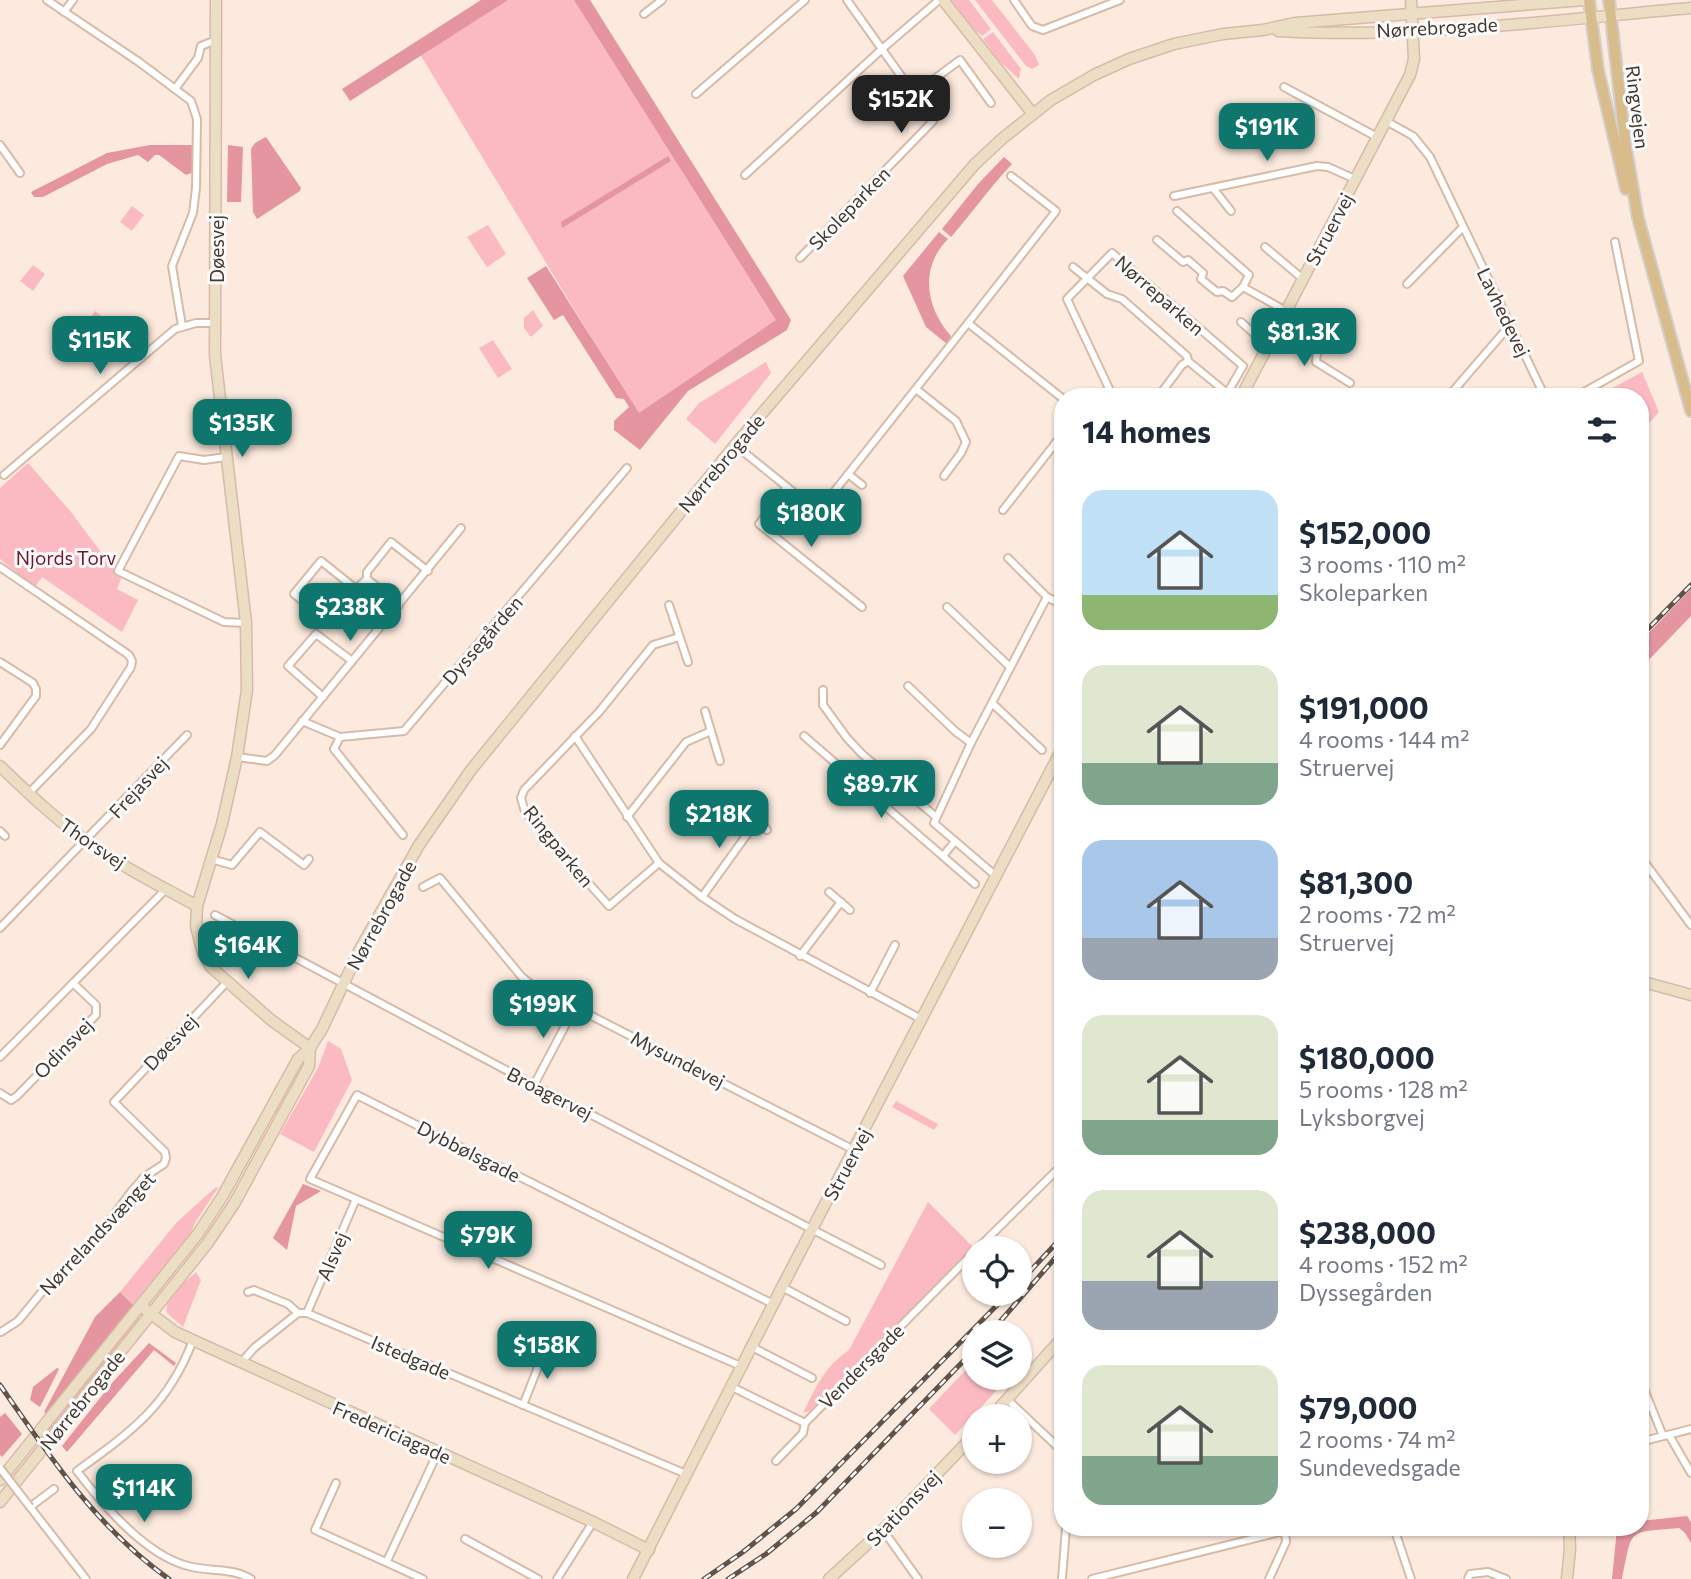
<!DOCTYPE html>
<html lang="en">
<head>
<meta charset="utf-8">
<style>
	:root { --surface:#fff; --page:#f2f2f3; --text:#1f2937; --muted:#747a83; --accent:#0f766e }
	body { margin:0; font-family:Commissioner,sans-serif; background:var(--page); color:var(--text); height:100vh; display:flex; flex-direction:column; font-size:26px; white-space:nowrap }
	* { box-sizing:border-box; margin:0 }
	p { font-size:23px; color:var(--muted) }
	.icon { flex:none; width:38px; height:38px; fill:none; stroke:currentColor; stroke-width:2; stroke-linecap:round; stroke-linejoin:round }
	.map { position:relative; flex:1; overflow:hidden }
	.side { position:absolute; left:1054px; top:388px; width:595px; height:1148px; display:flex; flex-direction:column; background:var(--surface); border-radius:28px; box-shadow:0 2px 5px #0004 }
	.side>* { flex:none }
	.fabs { position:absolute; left:962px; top:1236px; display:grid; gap:14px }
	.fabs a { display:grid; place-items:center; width:70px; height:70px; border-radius:50%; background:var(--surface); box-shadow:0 2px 5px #0004; font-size:35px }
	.price { position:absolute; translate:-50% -60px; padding:0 16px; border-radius:14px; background:var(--accent); color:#fff; font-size:23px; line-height:46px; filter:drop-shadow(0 2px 4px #0008) }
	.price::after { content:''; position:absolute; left:50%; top:42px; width:21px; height:16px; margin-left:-10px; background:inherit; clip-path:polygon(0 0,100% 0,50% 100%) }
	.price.selected { background:#222; color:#fff }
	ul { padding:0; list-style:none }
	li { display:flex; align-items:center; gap:21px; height:175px; padding:0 28px }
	li span { display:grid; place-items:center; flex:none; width:196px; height:140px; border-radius:21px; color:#555 }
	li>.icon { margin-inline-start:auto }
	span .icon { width:84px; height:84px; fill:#fffc; stroke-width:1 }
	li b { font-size:30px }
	h2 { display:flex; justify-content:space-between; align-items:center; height:84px; padding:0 28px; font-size:30px }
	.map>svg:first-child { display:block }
	.green { fill:#fbbac1 }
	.forest { fill:#e4959f }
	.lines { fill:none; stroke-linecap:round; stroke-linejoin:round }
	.street-casing { stroke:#d7bba7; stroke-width:10 }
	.secondary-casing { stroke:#d7bba7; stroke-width:13 }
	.primary-casing { stroke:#d2cfcd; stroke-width:14 }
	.street { stroke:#fff; stroke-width:6 }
	.secondary { stroke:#ecddc5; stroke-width:10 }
	.primary { stroke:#d8bc8b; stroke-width:10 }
	.rail-casing { stroke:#5f534b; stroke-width:5 }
	.rail { stroke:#fbfbfb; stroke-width:2.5; stroke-dasharray:8; stroke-linecap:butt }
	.street-bridge-casing { stroke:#d7bba7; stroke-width:10; stroke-linecap:butt }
	.street-bridge { stroke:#fff; stroke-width:6 }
	.labels { text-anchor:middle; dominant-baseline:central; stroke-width:6; stroke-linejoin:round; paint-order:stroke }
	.street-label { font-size:19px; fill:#433830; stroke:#fbfbfb }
	.park-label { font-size:19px; fill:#73172f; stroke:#fbfbfb }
</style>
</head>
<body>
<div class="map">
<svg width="1691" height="1579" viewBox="0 0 1691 1579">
	<rect width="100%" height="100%" fill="#fceade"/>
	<g class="green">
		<path d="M486 0H581L789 319 640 418 415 46Z"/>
		<path d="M949 0H969L991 29 982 36 962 19Z"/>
		<path d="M975 0H992L1035 55 1039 65 1032 69 1026 66Z"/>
		<path d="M993 32 1021 69 1019 79 998 60 983 39Z"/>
		<path d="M132 206 144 215 132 231 120 222Z"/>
		<path d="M488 225 506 254 487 267 467 237Z"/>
		<path d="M33 265 45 274 33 291 20 281Z"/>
		<path d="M533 310 543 326 531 337 524 328V318Z"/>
		<path d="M95 311 107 321 93 340 81 331Z"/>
		<path d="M493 340 512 369 498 378 479 348Z"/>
		<path d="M766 362 771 373 715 444 686 419 699 403Z"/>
		<path d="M1642 372 1659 412 1640 433V397H1596Z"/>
		<path d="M28 463 71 512 121 579 117 589 138 600 122 632 42 577 35 587 0 559V488Z"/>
		<path d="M328 1041 341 1049 352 1080 314 1152 280 1134 318 1068Z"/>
		<path d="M896 1101 938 1124 934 1130 892 1107Z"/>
		<path d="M216 1187 218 1188 196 1221 188 1239 134 1306 120 1292 177 1222Z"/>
		<path d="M928 1202 974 1248 810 1411 803 1413C817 1386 823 1368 849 1350Z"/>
		<path d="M196 1272 201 1280 183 1327 167 1313C164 1295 185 1283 196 1272Z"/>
		<path d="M136 1318H139L140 1321 50 1431 47 1429Z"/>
		<path d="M975 1360V1377H1009L955 1435 929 1409Z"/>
	</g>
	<g class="forest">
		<path d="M481 0H508L350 101 342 89Z"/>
		<path d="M574 0H590L791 320 787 330 688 391 640 450 614 430V421L629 407 624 399 616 398 563 315 554 320 527 278 546 266 639 413 776 320Z"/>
		<path d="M266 137 301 188 300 191 257 219 253 212 251 149 255 143Z"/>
		<path d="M150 145H192L194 172 186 175 159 155H155L148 162 138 155 107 164 43 197H34L31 192 107 153Z"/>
		<path d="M228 145 243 147 241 202H227Z"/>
		<path d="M668 156 671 161 562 228 561 222Z"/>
		<path d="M1004 157 1012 164C990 187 972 213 951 237L942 229 978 184Z"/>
		<path d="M939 232 948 239C919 268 926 308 951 336L947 344 926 327 903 276Z"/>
		<path d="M1691 589V616L1640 669V642Z"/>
		<path d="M303 1184 321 1191 296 1206 287 1250 273 1238Z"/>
		<path d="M120 1292 134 1306 46 1413 44 1412 95 1317Z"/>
		<path d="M149 1343 176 1363 174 1366 154 1350 67 1452 62 1446 112 1383Z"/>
		<path d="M57 1368 59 1369 40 1407 30 1400 33 1387Z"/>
		<path d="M5 1413 22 1434 2 1457 0 1455V1417Z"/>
		<path d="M1687 1516 1691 1522V1543L1685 1533 1679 1528C1626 1533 1633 1527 1622 1579H1612L1617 1528H1640V1521Z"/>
	</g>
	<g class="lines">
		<defs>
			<g id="street">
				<path d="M47 0 139 62 175 89 198 58 201 46 216 40"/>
				<path d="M1014 0 1032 26 1043 30 1120 0"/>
				<path d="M64 12 73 0"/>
				<path d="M644 14 662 0"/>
				<path d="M1284 87 1377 137"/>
				<path d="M175 89 191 101 197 119 196 188 193 213 172 266 182 326"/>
				<path d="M696 94 805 0"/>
				<path d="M914 94 960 60 991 103"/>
				<path d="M1386 121 1413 136 1430 157 1545 397"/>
				<path d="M0 145 20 173"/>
				<path d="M745 175 882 49 939 0"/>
				<path d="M1011 176 1056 211 968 323 1062 398"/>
				<path d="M1213 188 1231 211"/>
				<path d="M1174 196 1317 166 1328 167 1355 179"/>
				<path d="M1177 211 1249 275 1243 287"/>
				<path d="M1157 240 1183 262 1188 260 1203 273 1201 279 1217 292 1223 291 1232 297 1243 287 1286 311"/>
				<path d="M1265 247 1303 279"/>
				<path d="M800 258 933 121 847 0"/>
				<path d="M1073 267 1107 294 1122 299 1187 356 1188 361 1232 397"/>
				<path d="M1407 284 1463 227"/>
				<path d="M1241 322 1267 345"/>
				<path d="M1276 329 1317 352 1316 362 1350 383"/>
				<path d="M916 389 956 421 966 442 961 453 944 476"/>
				<path d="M1113 397 1067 299 1112 253 1243 366 1225 397"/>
				<path d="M1158 397 1182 365 1188 361"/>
				<path d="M1448 397 1510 325"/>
				<path d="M1575 397 1639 361 1615 242"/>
				<path d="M735 445 818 512 968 323"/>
				<path d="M1054 445 1062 434"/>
				<path d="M226 457 204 460 179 456 118 571 224 622 246 623"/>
				<path d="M848 474 862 485"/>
				<path d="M4 475 175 329 196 323H215"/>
				<path d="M787 487 759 524 862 607"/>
				<path d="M1003 510 1054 445 1062 452"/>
				<path d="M1008 558 1047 597"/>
				<path d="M0 567 129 655 132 661 131 667 91 729 28 794"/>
				<path d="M356 589 321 561 294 594 329 622 356 589 367 579"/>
				<path d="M399 605 367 579V572L391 542 428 571"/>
				<path d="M669 605 688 662"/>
				<path d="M947 607 1010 667"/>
				<path d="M0 662 33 683 36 689V696L0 745"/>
				<path d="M908 686 955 731 971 743"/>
				<path d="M823 690V705L847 738 862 754 935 816"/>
				<path d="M323 697 288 666 316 634 352 661"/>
				<path d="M992 703 1042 750"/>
				<path d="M705 711 720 761"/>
				<path d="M302 721 340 737 404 731 627 468"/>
				<path d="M575 736 659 863 702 897 735 919 921 1019"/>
				<path d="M804 736 975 884"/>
				<path d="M340 737 334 749 403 835"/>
				<path d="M237 757 267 761 275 755 461 528"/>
				<path d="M752 812 767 830"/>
				<path d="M627 817 686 742 711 731"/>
				<path d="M0 831 5 836"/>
				<path d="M943 856 955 841"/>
				<path d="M1640 856 1691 925"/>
				<path d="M211 859 232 865 260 832 304 865 309 859"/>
				<path d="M659 863 609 906 525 812 521 798 524 790 599 712 653 645 679 637"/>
				<path d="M996 876 934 823 971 743 1047 597 1062 605"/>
				<path d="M423 887 440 878 521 976 533 986 854 1150"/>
				<path d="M829 892 850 910"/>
				<path d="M702 897 758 819"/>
				<path d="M215 915 534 1085 881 1265"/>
				<path d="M0 928 187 735"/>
				<path d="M800 956 841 902"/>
				<path d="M870 993 895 945"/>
				<path d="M0 1057 166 889"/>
				<path d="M534 1085 575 1007"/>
				<path d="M0 1093 11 1100 17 1096 96 1015V1005L73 983"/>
				<path d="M978 1248 1062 1165"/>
				<path d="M782 1287 846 1321"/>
				<path d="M248 1292 254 1290 288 1304 298 1313"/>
				<path d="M307 1313 356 1199"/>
				<path d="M1 1332 18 1321 46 1287 89 1248 131 1192 144 1177 164 1164 166 1158 165 1152 114 1102 226 983"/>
				<path d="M193 1340C169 1405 131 1432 77 1471 103 1505 145 1555 188 1566 209 1572 231 1567 251 1579"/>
				<path d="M752 1347 812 1378"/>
				<path d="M241 1363 254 1348 298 1313H307L686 1474"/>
				<path d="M743 1367 310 1179 357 1095 773 1304"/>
				<path d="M1640 1379 1663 1436"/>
				<path d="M732 1387 805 1423 975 1251"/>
				<path d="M1008 1400 1062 1451"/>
				<path d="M523 1405 546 1347"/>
				<path d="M1669 1435 1691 1473"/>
				<path d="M1640 1442 1691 1429"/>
				<path d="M776 1461 803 1433 805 1423"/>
				<path d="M336 1483 315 1530 423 1579"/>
				<path d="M54 1489 30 1507 86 1579"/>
				<path d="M1394 1528 1411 1579"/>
				<path d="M883 1530 918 1579"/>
				<path d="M465 1539 538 1579"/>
				<path d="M387 1561 438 1452"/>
				<path d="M557 1579 593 1522"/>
				<path d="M1062 1579 1066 1528"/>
				<path d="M1092 1579 1296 1528"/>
				<path d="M1269 1579 1286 1542 1285 1531"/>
				<path d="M1468 1579 1470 1574 1488 1572 1506 1579"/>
			</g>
			<g id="secondary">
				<path d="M216 0 215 355 246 623 247 690 237 757 222 824 197 906 196 926 203 953 211 967 271 1020 310 1048"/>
				<path d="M943 0 1033 114"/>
				<path d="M1278 31C1414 39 1555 20 1691 8"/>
				<path d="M1241 397 1410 75 1414 59 1411 0"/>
				<path d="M0 766C27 792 54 818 85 840 120 866 159 885 197 906"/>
				<path d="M1640 981 1691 995"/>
				<path d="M141 1306 175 1332 593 1522 649 1550"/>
				<path d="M992 1416 1062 1338"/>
				<path d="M0 1480 197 1235 222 1197 298 1059 310 1048 322 1029 359 951 419 845 471 770 735 445 975 164 1003 138 1051 100 1094 75 1129 59 1174 44 1223 34 1263 30 1295 23 1585 0"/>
				<path d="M0 1502 207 1244 234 1204 309 1066 310 1048"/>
				<path d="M633 1579 782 1287 1062 749"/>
				<path d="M829 1579 888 1525 975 1434"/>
				<path d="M1567 1579 1570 1549 1569 1528"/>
			</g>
			<g id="primary">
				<path d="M1589 0 1598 70 1626 189"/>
				<path d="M1609 0 1626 149 1638 218 1691 411"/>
			</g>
		</defs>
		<use href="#street" class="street-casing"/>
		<use href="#secondary" class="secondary-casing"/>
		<use href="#primary" class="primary-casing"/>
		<use href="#street" class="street"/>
		<use href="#secondary" class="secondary"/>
		<use href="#primary" class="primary"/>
		<defs>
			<g id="rail">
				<path d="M1640 637 1691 585"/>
				<path d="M1020 1282 1062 1237"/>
				<path d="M991 1332 1062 1250"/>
				<path d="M0 1385C50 1457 97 1528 169 1579"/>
				<path d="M704 1579 743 1552 796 1509 1009 1293"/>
				<path d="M728 1579 766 1554 817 1512 975 1349"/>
			</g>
		</defs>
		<use href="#rail" class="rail-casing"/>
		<use href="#rail" class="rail"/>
		<defs>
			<path id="street-bridge" d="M0 1468 30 1507"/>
		</defs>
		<use href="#street-bridge" class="street-bridge-casing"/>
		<use href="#street-bridge" class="street-bridge"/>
	</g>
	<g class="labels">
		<g class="street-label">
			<text transform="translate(1437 27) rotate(-3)">Nørrebrogade</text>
			<text transform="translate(1638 107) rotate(83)">Ringvejen</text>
			<text transform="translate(849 208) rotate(-46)">Skoleparken</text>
			<text transform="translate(1329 229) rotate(-62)">Struervej</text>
			<text transform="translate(216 249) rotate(-90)">Døesvej</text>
			<text transform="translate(1160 295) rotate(41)">Nørreparken</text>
			<text transform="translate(1504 312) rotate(64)">Lavhedevej</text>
			<text transform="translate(721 463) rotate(-50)">Nørrebrogade</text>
			<text transform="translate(482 640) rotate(-49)">Dyssegården</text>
			<text transform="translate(138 787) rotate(-47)">Frejasvej</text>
			<text transform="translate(93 843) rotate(34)">Thorsvej</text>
			<text transform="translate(559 846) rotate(51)">Ringparken</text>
			<text transform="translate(381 915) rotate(-61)">Nørrebrogade</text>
			<text transform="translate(170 1042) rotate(-47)">Døesvej</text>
			<text transform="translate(63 1048) rotate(-46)">Odinsvej</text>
			<text transform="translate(678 1059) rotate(27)">Mysundevej</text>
			<text transform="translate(550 1093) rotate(27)">Broagervej</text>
			<text transform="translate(469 1151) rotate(27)">Dybbølsgade</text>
			<text transform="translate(847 1164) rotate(-62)">Struervej</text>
			<text transform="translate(97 1233) rotate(-47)">Nørrelandsvænget</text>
			<text transform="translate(332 1256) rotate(-67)">Alsvej</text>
			<text transform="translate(411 1357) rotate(23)">Istedgade</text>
			<text transform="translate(861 1366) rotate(-45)">Vendersgade</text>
			<text transform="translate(82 1400) rotate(-51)">Nørrebrogade</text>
			<text transform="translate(392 1432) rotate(24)">Fredericiagade</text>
			<text transform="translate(903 1508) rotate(-46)">Stationsvej</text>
		</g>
		<g class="park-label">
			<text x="66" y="557">Njords Torv</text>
		</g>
	</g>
</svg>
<div class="fabs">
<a><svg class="icon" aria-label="locate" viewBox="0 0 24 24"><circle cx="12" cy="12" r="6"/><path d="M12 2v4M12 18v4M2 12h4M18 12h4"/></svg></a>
<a><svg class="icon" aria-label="layers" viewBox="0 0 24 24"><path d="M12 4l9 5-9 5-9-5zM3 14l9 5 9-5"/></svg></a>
<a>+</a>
<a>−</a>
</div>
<b class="price selected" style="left:901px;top:135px">$152K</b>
<b class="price" style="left:1267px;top:163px">$191K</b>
<b class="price" style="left:1304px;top:368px">$81.3K</b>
<b class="price" style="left:100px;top:376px">$115K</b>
<b class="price" style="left:242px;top:459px">$135K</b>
<b class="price" style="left:811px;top:549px">$180K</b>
<b class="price" style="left:350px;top:643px">$238K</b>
<b class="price" style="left:881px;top:820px">$89.7K</b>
<b class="price" style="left:719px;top:850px">$218K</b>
<b class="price" style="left:248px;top:981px">$164K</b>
<b class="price" style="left:543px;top:1040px">$199K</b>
<b class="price" style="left:488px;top:1271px">$79K</b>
<b class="price" style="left:547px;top:1381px">$158K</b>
<b class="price" style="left:144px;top:1524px">$114K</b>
<section class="side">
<h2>14 homes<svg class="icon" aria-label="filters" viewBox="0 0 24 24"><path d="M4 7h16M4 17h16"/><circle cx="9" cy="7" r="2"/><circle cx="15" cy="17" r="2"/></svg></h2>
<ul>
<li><span style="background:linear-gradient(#bfe0f5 75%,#8fb573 0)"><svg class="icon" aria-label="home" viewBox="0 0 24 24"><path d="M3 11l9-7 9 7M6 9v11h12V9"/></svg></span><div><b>$152,000</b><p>3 rooms · 110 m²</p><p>Skoleparken</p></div></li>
<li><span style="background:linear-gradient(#dfe7d0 70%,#7fa58c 0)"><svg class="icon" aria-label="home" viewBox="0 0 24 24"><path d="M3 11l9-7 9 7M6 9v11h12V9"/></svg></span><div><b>$191,000</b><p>4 rooms · 144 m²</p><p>Struervej</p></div></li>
<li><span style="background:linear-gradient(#a9c7e8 70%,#9aa5b1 0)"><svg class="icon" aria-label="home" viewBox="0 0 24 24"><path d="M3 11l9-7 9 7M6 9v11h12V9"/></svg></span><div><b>$81,300</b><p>2 rooms · 72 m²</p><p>Struervej</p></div></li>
<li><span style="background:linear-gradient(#dfe7d0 75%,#7fa58c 0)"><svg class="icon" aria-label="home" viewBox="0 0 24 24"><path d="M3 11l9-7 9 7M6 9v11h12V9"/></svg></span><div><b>$180,000</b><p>5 rooms · 128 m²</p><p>Lyksborgvej</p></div></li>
<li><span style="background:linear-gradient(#dfe7d0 65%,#9aa5b1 0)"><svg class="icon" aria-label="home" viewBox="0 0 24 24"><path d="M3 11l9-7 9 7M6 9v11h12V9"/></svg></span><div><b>$238,000</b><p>4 rooms · 152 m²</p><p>Dyssegården</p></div></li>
<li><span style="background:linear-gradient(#dfe7d0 65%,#7fa58c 0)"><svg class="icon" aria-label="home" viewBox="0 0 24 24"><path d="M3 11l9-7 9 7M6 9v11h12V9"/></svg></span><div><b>$79,000</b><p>2 rooms · 74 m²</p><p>Sundevedsgade</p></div></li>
</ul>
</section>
</div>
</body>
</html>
